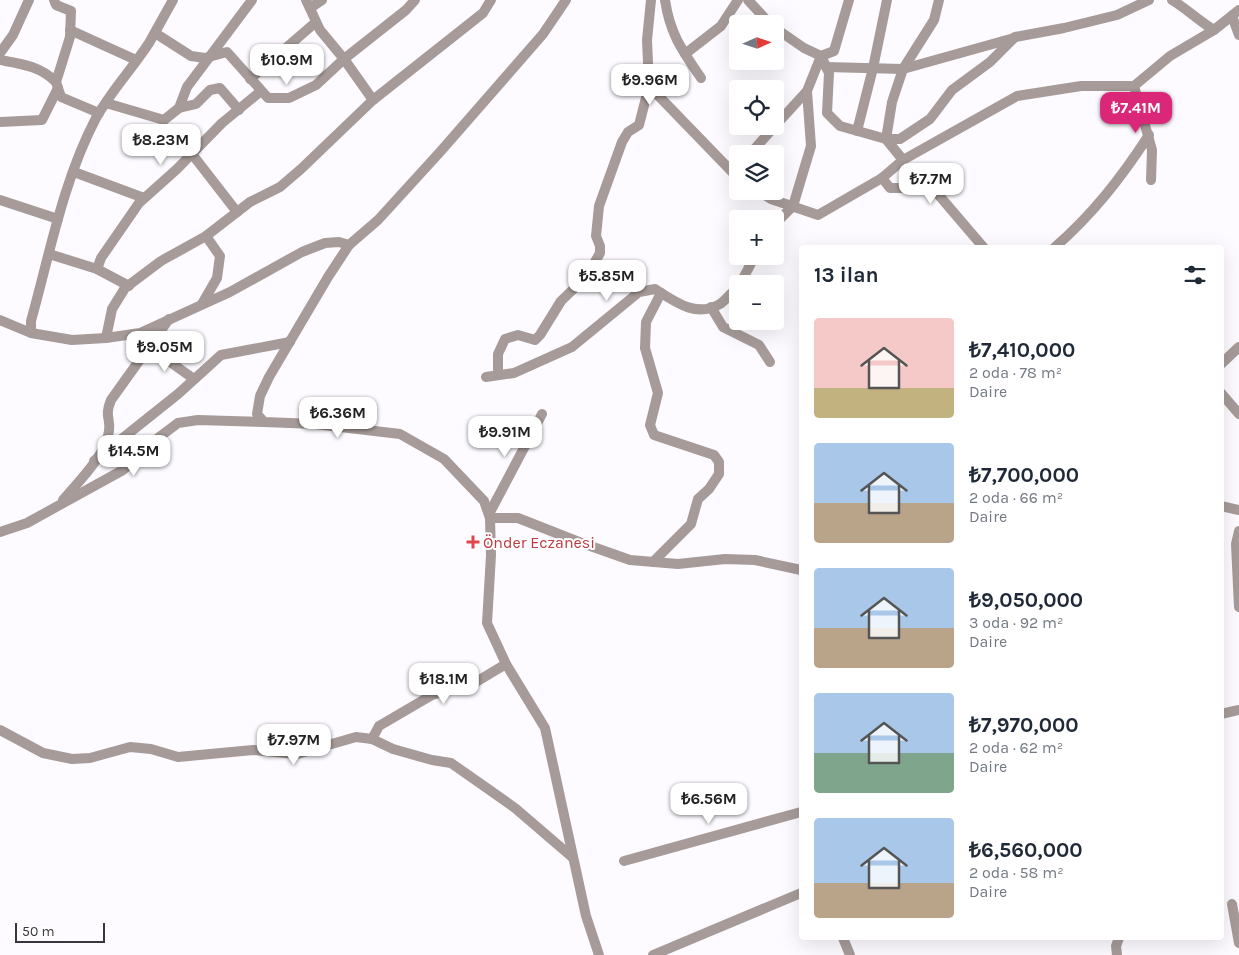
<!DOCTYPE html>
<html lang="tr">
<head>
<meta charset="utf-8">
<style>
	:root { --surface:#fff; --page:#f2f2f3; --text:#1f2937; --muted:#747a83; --accent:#db2777 }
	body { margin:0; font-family:Karla,sans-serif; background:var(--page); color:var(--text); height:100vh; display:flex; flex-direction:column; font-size:19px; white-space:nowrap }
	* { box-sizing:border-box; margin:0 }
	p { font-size:16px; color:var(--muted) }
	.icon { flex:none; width:28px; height:28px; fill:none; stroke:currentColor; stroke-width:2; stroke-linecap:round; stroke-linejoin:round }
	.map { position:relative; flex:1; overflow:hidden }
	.sheet { position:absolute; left:799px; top:245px; width:425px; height:695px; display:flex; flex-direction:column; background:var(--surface); border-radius:5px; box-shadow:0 5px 20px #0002 }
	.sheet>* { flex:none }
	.needle { width:32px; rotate:87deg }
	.tools { position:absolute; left:729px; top:15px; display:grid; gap:10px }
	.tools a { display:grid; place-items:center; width:55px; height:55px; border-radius:5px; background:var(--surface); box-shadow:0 5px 20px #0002; font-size:25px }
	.scale { position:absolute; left:15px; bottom:12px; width:90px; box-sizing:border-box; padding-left:5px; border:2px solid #3a363e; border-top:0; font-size:14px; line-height:18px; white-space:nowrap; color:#3a363e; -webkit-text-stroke:4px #fff; paint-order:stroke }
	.price { position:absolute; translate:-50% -42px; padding:0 11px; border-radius:10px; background:#fff; color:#222; font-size:16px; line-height:32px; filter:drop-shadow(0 1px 2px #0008) }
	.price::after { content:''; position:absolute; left:50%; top:30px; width:15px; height:11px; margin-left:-8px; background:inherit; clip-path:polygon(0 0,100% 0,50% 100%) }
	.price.current { background:var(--accent); color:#fff }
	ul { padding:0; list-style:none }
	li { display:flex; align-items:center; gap:15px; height:125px; padding:0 15px }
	li span { display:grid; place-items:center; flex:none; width:140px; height:100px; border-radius:5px; color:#555 }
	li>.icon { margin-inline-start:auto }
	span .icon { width:60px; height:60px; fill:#fffc; stroke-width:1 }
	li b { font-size:21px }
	h2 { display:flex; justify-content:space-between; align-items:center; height:60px; padding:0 15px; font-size:21px }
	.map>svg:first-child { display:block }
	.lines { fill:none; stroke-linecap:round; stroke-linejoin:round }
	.minor { stroke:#a69b98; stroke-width:10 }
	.tertiary { stroke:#a69b98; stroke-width:10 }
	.health-dot { fill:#e0444e; stroke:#fff; stroke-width:2 }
	.labels { text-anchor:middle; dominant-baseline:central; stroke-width:4; stroke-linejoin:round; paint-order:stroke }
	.health-label { font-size:16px; fill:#be3a42; stroke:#fff; text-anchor:start }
</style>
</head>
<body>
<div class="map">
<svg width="1239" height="955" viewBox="0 0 1239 955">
	<rect width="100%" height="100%" fill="#fdfbff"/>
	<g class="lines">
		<g class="minor">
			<path d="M54 0 56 5 71 11 70 37 56 82 61 97 99 113"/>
			<path d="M306 0 320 30 344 59 373 100"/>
			<path d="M651 0 647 40 649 86 738 178"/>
			<path d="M665 0C670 34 682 50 701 78"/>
			<path d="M748 0 770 24"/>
			<path d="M1172 0C1187 9 1199 21 1214 30"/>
			<path d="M310 8 322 0"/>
			<path d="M1232 16 1239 35"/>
			<path d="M775 28 804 48 821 56 834 51 849 0"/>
			<path d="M70 30 136 60"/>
			<path d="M155 33 191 56 205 58 227 52 268 98H289L316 85 344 59 406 10 415 0"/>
			<path d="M0 53 13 35 29 0"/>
			<path d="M685 54 721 26 738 0"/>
			<path d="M0 60C22 64 40 66 56 82"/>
			<path d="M826 67 903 69 1014 38"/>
			<path d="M250 79 316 22"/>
			<path d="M1134 86 1152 150 1151 180"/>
			<path d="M106 103 164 120 179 108 187 87 252 0"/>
			<path d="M179 108 196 104 210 90 220 88 239 110"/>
			<path d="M0 122 42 120 58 88"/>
			<path d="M775 126 807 91 821 56 829 73 827 113 840 126 886 139H900L930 119 952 90 990 62 1015 37 1064 28 1117 15 1149 0"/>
			<path d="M857 131 873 68 887 0"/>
			<path d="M192 154 237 212"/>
			<path d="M750 154 775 126"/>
			<path d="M903 160 886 139 892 102 903 69 934 20 939 0"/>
			<path d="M74 172 144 198"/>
			<path d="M882 178 890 188H927L937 193 984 248"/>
			<path d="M758 191 771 199 818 215 882 178 903 160 1017 96 1081 86H1134L1170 56 1214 30 1239 10"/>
			<path d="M0 200 58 219"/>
			<path d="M775 224 793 206 811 146 807 91"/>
			<path d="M1054 248C1093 214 1121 178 1149 135"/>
			<path d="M49 254 97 269 129 286"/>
			<path d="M97 269 101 258 139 203 177 169 222 123 261 91"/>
			<path d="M740 284 755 256"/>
			<path d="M202 304 217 278 220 256 206 236"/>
			<path d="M711 307 723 327 759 345 770 362"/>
			<path d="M0 320 31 333 72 340 106 338 140 333 230 292 302 252 325 243 339 242 349 245"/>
			<path d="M31 333V321C50 253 63 181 96 118 111 91 132 69 149 43 157 29 165 14 173 0"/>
			<path d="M106 338 112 309 125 288 161 261 206 236 250 202 280 187 301 169 373 100 483 13 491 0"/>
			<path d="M149 347 194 379"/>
			<path d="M1221 364 1239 347"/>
			<path d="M498 375V354L505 339 518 335 535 340 540 335 561 301 587 276 600 253V246L596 236 599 206 622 142 628 132 639 125 649 86"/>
			<path d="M486 377 514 373 572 347 639 292 655 289C675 302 696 318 720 304 726 300 732 292 738 287"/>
			<path d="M1221 393 1239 414"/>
			<path d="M94 461 178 394 221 355 290 342"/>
			<path d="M63 500C78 482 106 455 109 431 111 418 104 417 111 400L169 319"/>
			<path d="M1221 506 1239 510"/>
			<path d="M489 514 542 414"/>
			<path d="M490 518H518L579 542 630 560 678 564 725 559 755 560 801 570"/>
			<path d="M1239 531 1236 544 1239 607"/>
			<path d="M0 532 27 523 123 470 158 438 178 423 198 420 264 422"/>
			<path d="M653 562 691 524 698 499 709 489 719 474V462L714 455 654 435 650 425 658 393 645 348 646 322 661 293"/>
			<path d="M1221 714 1239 710"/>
			<path d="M0 730 43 753 72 759 90 758 130 747 151 749 178 757 253 750 297 754 356 737 372 739 393 749 432 760 451 763 515 808 572 857"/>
			<path d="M372 739 379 726 432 695 476 682 506 664"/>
			<path d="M624 861 801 812"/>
			<path d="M1232 904 1239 943"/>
			<path d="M843 938 850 955"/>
			<path d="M653 955 801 893"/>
			<path d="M1117 955 1116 946 1119 938"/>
		</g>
		<path class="tertiary" d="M566 0 543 34 440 152 378 220 349 245 328 277 269 377 260 396 257 414 264 422 315 424 400 434 444 459 484 501 490 518 491 555 487 623 506 664 545 728 586 916 599 955"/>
	</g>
	<path class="health-dot" d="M470.5 534.5h5v5h5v5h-5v5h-5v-5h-5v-5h5z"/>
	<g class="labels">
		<g class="health-label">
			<text x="483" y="542">Önder Eczanesi</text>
		</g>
	</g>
</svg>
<div class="tools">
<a><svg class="needle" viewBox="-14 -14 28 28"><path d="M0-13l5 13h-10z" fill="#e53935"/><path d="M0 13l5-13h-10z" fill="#747a83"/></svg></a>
<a><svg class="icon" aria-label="locate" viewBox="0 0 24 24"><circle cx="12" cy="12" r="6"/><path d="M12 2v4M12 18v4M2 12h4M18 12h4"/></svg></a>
<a><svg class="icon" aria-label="layers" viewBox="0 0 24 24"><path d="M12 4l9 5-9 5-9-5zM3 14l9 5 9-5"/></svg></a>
<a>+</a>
<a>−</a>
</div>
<div class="scale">50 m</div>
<b class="price" style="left:287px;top:86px">₺10.9M</b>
<b class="price" style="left:650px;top:106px">₺9.96M</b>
<b class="price current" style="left:1136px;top:134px">₺7.41M</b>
<b class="price" style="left:161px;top:166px">₺8.23M</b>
<b class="price" style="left:931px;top:205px">₺7.7M</b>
<b class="price" style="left:607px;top:302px">₺5.85M</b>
<b class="price" style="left:165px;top:373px">₺9.05M</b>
<b class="price" style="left:338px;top:439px">₺6.36M</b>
<b class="price" style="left:505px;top:458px">₺9.91M</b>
<b class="price" style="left:134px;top:477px">₺14.5M</b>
<b class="price" style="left:444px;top:705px">₺18.1M</b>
<b class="price" style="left:294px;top:766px">₺7.97M</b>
<b class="price" style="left:709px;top:825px">₺6.56M</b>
<section class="sheet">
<h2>13 ilan<svg class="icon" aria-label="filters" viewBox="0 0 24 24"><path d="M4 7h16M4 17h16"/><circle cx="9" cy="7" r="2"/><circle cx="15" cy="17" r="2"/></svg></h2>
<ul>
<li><span style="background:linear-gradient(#f6c9c9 70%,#c2b280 0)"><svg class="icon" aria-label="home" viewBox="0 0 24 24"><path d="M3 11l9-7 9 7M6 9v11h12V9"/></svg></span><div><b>₺7,410,000</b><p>2 oda · 78 m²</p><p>Daire</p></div></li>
<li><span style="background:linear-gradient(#a9c7e8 60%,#b9a48a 0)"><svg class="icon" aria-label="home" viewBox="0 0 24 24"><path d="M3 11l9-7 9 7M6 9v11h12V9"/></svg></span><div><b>₺7,700,000</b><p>2 oda · 66 m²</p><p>Daire</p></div></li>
<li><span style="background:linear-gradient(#a9c7e8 60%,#b9a48a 0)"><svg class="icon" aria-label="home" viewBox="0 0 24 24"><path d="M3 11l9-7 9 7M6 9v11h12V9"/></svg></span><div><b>₺9,050,000</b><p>3 oda · 92 m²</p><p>Daire</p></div></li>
<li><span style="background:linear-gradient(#a9c7e8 60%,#7fa58c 0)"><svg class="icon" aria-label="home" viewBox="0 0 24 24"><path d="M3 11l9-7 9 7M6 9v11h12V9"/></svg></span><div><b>₺7,970,000</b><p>2 oda · 62 m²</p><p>Daire</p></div></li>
<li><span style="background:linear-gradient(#a9c7e8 65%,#b9a48a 0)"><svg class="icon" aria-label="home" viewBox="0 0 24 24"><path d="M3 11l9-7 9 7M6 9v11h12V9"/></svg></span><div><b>₺6,560,000</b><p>2 oda · 58 m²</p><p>Daire</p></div></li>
</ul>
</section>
</div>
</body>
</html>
